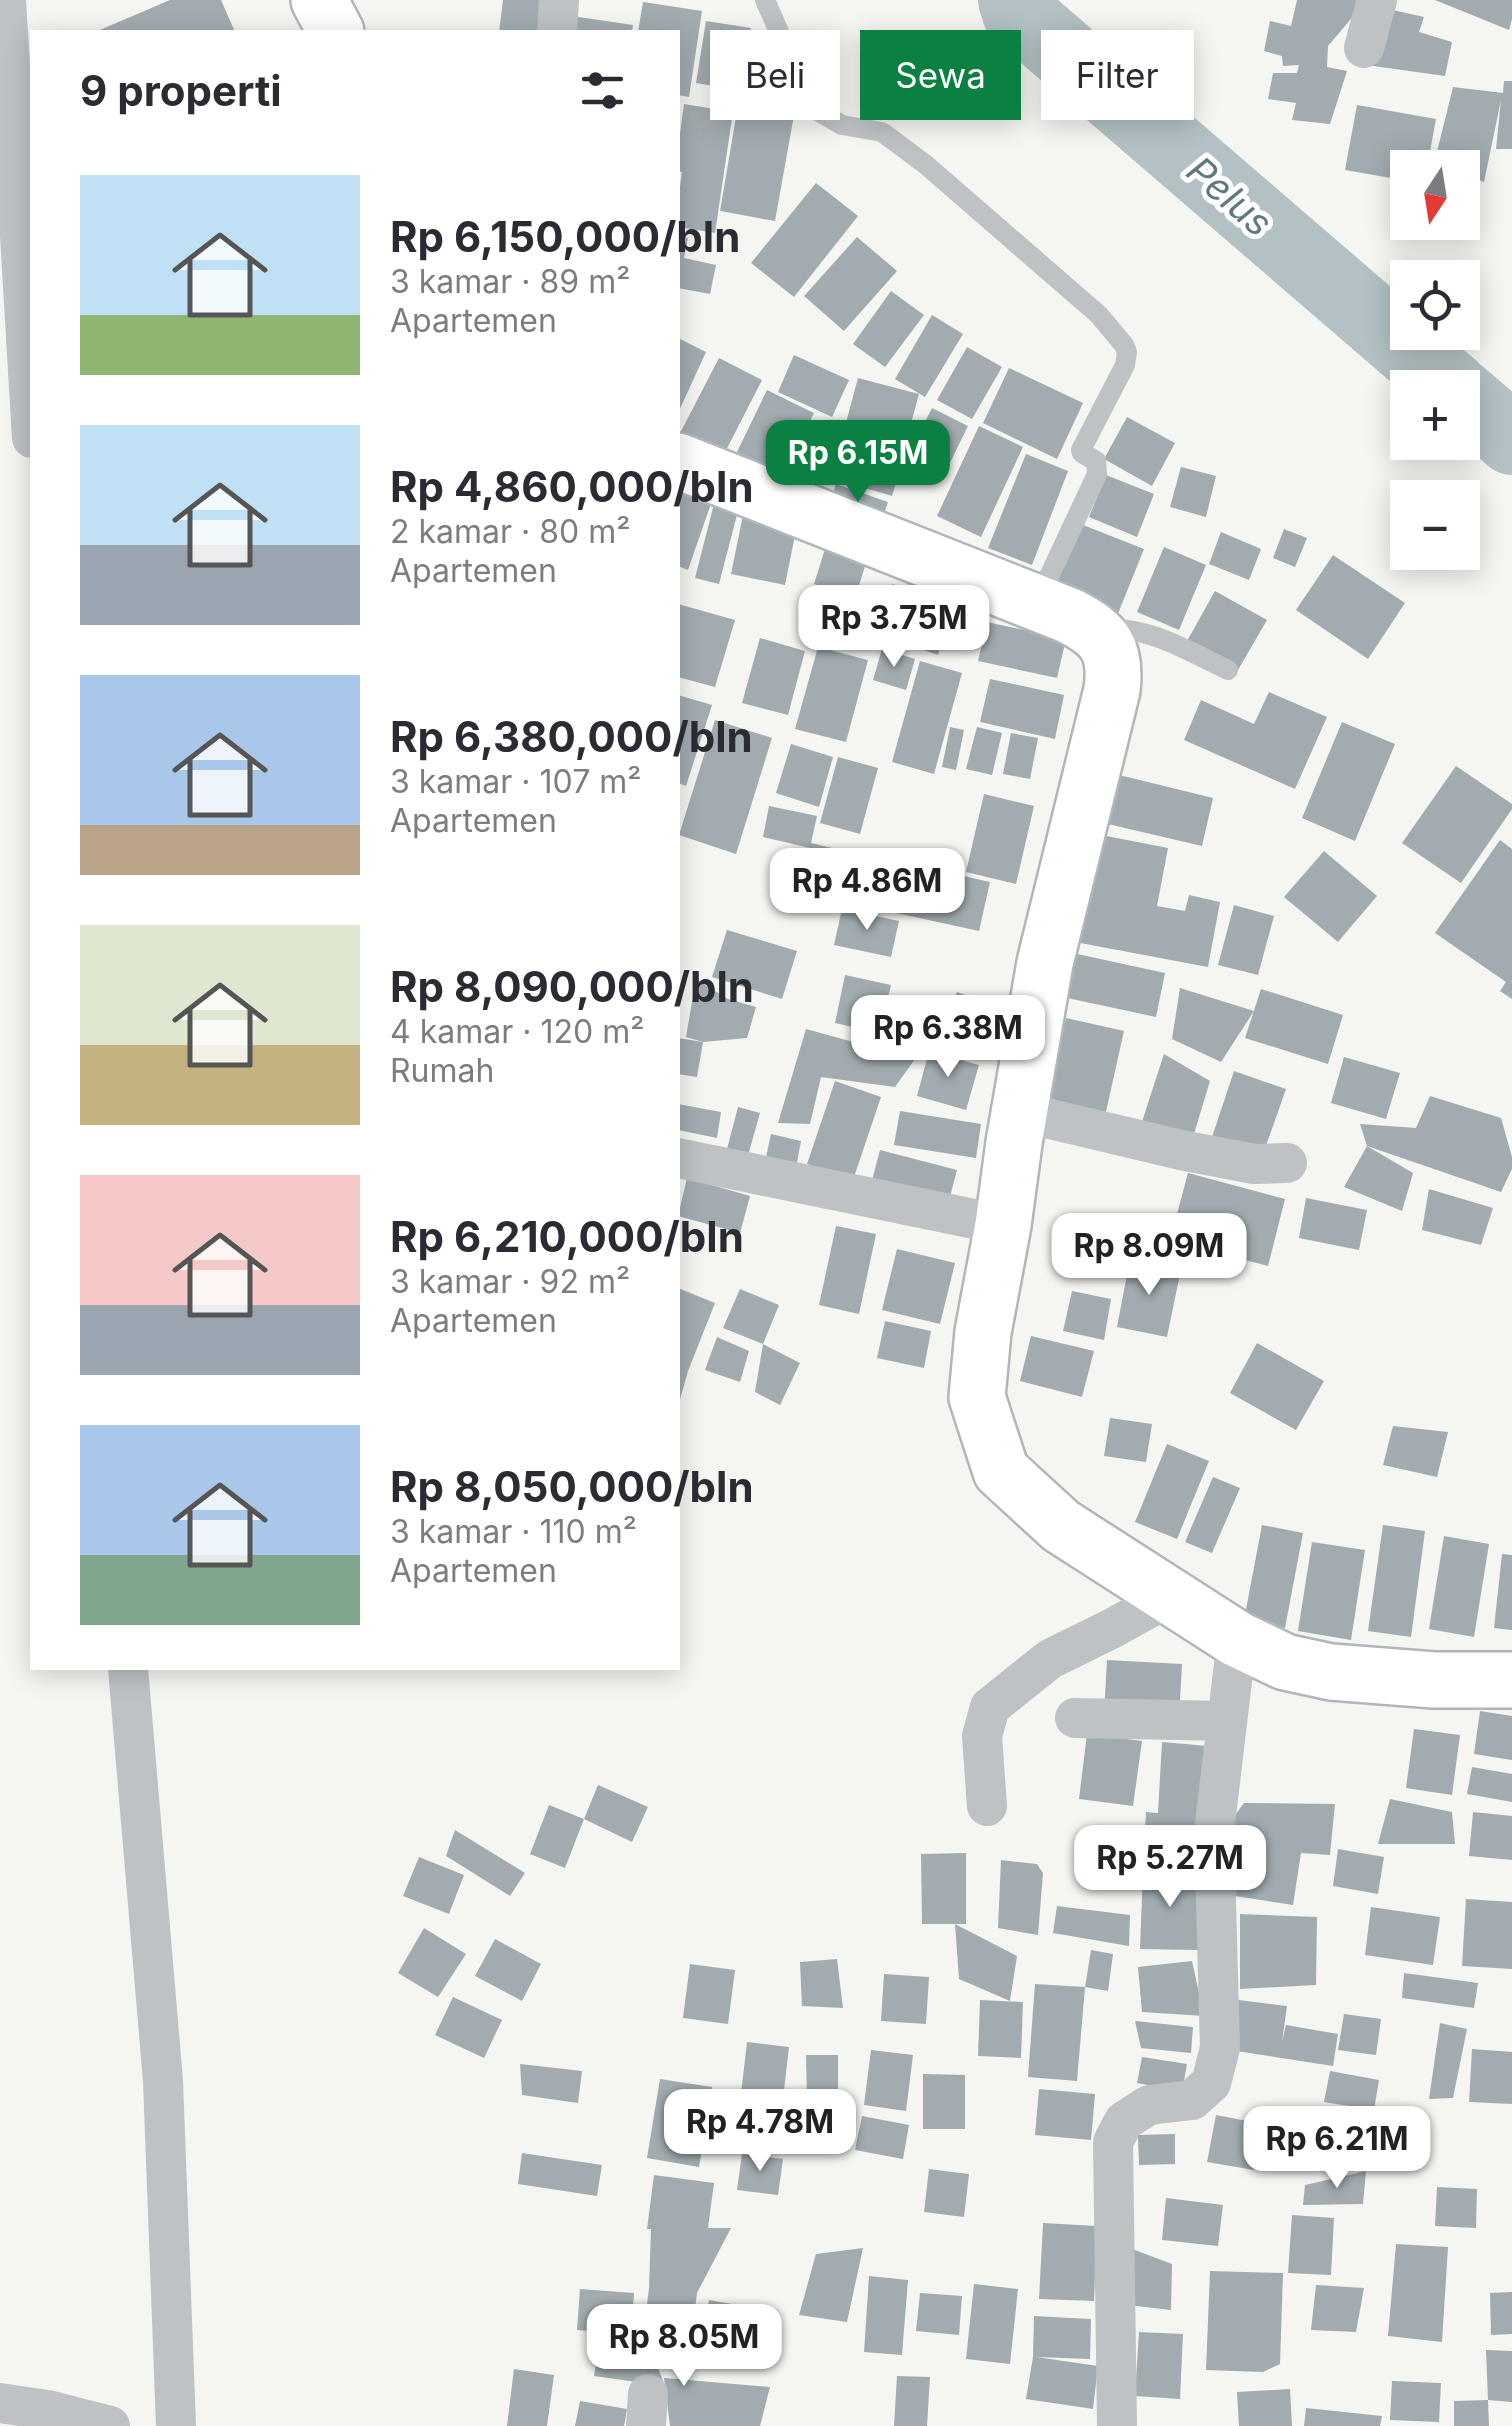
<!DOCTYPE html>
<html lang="id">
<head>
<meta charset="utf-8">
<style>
	:root { --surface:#fff; --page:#f2f2f3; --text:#2b2b33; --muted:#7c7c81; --accent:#0b8043 }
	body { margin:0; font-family:Inter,sans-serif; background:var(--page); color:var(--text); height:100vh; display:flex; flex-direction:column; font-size:38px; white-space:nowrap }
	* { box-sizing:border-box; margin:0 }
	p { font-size:32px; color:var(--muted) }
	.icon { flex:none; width:55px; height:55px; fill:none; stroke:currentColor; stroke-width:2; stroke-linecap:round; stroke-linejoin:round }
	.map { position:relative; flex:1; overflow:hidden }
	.panel { position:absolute; left:30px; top:30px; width:650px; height:1640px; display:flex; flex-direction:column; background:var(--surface); border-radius:0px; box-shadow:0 5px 25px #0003 }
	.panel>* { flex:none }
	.banner { position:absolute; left:710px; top:30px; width:650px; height:90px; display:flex; gap:20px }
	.needle { width:65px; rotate:192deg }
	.buttons { position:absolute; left:1390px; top:150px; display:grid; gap:20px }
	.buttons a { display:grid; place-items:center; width:90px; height:90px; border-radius:0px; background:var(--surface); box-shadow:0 5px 25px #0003; font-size:50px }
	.price { position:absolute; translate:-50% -85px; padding:0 22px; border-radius:20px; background:#fff; color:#222; font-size:32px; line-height:65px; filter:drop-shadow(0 2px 5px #0008) }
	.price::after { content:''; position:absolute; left:50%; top:60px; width:30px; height:22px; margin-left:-15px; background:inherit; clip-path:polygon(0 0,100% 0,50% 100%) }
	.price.selected { background:var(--accent); color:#fff }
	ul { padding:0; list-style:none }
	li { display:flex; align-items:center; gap:30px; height:250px; padding:0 50px }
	li span { display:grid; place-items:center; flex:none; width:280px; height:200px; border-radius:0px; color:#555 }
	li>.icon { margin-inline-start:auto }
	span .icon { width:120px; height:120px; fill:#fffc; stroke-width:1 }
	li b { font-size:42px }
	h2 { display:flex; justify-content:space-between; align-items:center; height:120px; padding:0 50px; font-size:42px }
	.chip { padding:0 35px; border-radius:0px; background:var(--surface); box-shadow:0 5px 25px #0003; font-size:35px; line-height:90px }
	.chip.selected { background:var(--accent); color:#fff }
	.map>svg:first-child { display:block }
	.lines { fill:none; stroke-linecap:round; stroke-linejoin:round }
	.river { stroke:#b3c1c4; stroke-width:72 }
	.building { fill:#a2acb0 }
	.secondary-casing { stroke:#b1b6ba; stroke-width:60 }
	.lane { stroke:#bec2c5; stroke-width:20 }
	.street { stroke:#bec2c5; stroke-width:40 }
	.secondary { stroke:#fff; stroke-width:55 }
	.labels { text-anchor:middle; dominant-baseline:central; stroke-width:10; stroke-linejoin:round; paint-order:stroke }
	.water-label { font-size:38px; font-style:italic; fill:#61797e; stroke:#fff }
</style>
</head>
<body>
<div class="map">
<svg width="1512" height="2426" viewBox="0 0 1512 2426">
	<rect width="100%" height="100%" fill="#f5f5f1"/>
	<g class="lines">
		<g class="river">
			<path d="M1014 0 1018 13 1453 388"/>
			<path d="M1462 396 1512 439"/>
		</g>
	</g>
	<g class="building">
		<path d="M170 0H221L235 32H95Z"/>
		<path d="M503 0H553L548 32H499Z"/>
		<path d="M1297 0H1367L1328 46 1327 67 1347 71 1330 124 1292 120 1296 103 1268 99 1273 73H1297L1299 65 1283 66 1282 56 1264 51 1270 21 1291 26Z"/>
		<path d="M1435 0H1512V19L1509 30Z"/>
		<path d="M643 2 702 11 689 97 678 95V32H638Z"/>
		<path d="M1384 8 1424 17 1419 32 1452 42 1445 76 1366 65Z"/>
		<path d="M572 16 633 25 632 32H570Z"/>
		<path d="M706 21 751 28 742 91 696 83Z"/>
		<path d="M1504 81H1512V149H1496L1501 100 1484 182 1462 174V168H1443L1434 164 1453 87 1503 93Z"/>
		<path d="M684 104 733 112 715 233 678 227V202L682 172 678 171V148Z"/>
		<path d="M738 105 794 115 775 221 720 211Z"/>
		<path d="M1357 105 1436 119 1427 168H1408V181L1345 170Z"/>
		<path d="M816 183 858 216 794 297 751 263Z"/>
		<path d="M678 236 688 238 684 258 716 265 710 294 678 288Z"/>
		<path d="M857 237 897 271 844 331 804 296Z"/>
		<path d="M891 291 924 315 885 367 853 344Z"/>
		<path d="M932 315 963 334 925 397 895 379Z"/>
		<path d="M678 338 706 352 678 413Z"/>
		<path d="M967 347 1002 367 972 419 937 400Z"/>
		<path d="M794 355 849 380 832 417 778 392Z"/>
		<path d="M719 358 762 380 718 466 678 437Z"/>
		<path d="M1009 368 1083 403 1057 459 983 423Z"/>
		<path d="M858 378 919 394 901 460 862 450 866 436 844 430Z"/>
		<path d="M767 390 814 413 783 475 737 452Z"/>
		<path d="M932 408 968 426 942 479 905 461Z"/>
		<path d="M1127 417 1175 443 1152 486 1104 459Z"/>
		<path d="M979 426 1023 447 981 537 937 516Z"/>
		<path d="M1026 454 1068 471 1032 565 988 548Z"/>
		<path d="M842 456 899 473 892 496 835 479Z"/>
		<path d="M1181 467 1216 476 1206 517 1170 507Z"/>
		<path d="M1106 475 1154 494 1137 537 1089 517Z"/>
		<path d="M678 482 714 495 688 570 678 566Z"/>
		<path d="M836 484 888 502 880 526 828 508Z"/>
		<path d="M715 500 739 507 719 584 695 578Z"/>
		<path d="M744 510 798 520 785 585 731 574Z"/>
		<path d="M1078 523 1144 549 1117 616 1051 590Z"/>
		<path d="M1284 529 1307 538 1295 567 1273 558Z"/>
		<path d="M1221 532 1261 549 1249 580 1209 564Z"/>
		<path d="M1164 547 1206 565 1179 630 1137 612Z"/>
		<path d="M825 549 866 563 855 598 814 584Z"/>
		<path d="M1333 555 1405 603 1368 659 1296 610Z"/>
		<path d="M892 584 955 605 938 655 875 633Z"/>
		<path d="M1215 591 1267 620 1238 670 1187 641Z"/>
		<path d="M678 604 735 620 715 687 678 677Z"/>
		<path d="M987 622 1066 639 1057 678 978 661Z"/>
		<path d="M760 638 805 651 788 715 742 703Z"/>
		<path d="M818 647 868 660 846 742 795 729Z"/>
		<path d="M882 649 915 659 906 690 873 680Z"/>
		<path d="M920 661 962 673 934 774 892 762Z"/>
		<path d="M990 679 1064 695 1055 739 980 722Z"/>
		<path d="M1269 692 1327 717 1295 789 1184 740 1201 700 1254 724Z"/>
		<path d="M678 695 712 705 686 786 678 783Z"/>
		<path d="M715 720 772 738 736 854 679 835Z"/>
		<path d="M1342 722 1395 744 1355 841 1302 818Z"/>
		<path d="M950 727 964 730 956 770 942 767Z"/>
		<path d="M977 727 1002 733 992 775 966 769Z"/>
		<path d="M1011 733 1038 738 1030 779 1003 774Z"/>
		<path d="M791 744 833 757 819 807 776 793Z"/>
		<path d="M838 757 878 768 860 834 820 823Z"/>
		<path d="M1456 766 1512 804V809L1461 883 1402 843Z"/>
		<path d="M1107 772 1213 798 1202 846 1095 821Z"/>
		<path d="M984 794 1034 806 1016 884 966 872Z"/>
		<path d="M769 806 817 816 811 843 853 853 841 904 800 895 810 848 763 837Z"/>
		<path d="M1096 834 1168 848 1157 906 1185 911 1189 895 1220 902 1208 967 1075 942Z"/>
		<path d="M1500 840 1512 849V999L1500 991 1506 982 1435 933Z"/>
		<path d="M1324 851 1377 896 1338 942 1284 897Z"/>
		<path d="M875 856 990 882 979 931 864 906Z"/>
		<path d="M1234 905 1274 916 1258 975 1218 965Z"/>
		<path d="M842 909 899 921 891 957 834 945Z"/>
		<path d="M727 930 797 951 782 999 712 977Z"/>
		<path d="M1068 952 1165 973 1156 1017 1058 996Z"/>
		<path d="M845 975 891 985 880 1033 835 1023Z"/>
		<path d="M696 979 728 999 756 1007 747 1038 703 1042 686 1037Z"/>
		<path d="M1180 988 1254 1011 1221 1062 1172 1039Z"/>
		<path d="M1261 989 1343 1015 1328 1064 1245 1038Z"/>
		<path d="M957 992 982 1001 964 1050 939 1042Z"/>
		<path d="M1066 1018 1124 1031 1103 1125 1044 1112Z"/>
		<path d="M806 1029 915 1059 895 1087 821 1077 810 1124 778 1123Z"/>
		<path d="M678 1038 703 1042 697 1077 678 1074Z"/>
		<path d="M929 1051 979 1065 966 1110 917 1096Z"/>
		<path d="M1164 1054 1210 1081 1190 1147 1139 1131Z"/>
		<path d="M1344 1057 1400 1073 1386 1119 1331 1103Z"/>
		<path d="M1234 1071 1286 1089 1261 1160 1210 1143Z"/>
		<path d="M835 1081 881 1097 853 1180 807 1164Z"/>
		<path d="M1430 1096 1501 1118 1512 1157V1169L1501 1192 1367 1146 1360 1124 1416 1128Z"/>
		<path d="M678 1104 721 1112 717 1138 678 1130Z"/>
		<path d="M738 1107 760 1113 747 1159 726 1153Z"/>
		<path d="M900 1111 981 1124 976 1158 894 1145Z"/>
		<path d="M771 1134 801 1141 795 1173 764 1166Z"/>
		<path d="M1367 1146 1413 1173 1402 1211 1344 1187Z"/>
		<path d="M880 1150 957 1170 947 1208 870 1188Z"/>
		<path d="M1188 1173 1285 1199 1268 1266 1170 1240Z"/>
		<path d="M687 1178 750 1196 740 1233 678 1216Z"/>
		<path d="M1429 1189 1493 1208 1481 1245 1422 1230Z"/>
		<path d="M1306 1198 1367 1210 1359 1250 1299 1238Z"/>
		<path d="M836 1226 876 1234 859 1314 819 1305Z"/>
		<path d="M897 1249 955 1263 940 1324 882 1310Z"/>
		<path d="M1130 1259 1181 1269 1167 1337 1117 1327Z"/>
		<path d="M678 1288 715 1303 688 1371 679 1403Z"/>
		<path d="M740 1289 779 1305 763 1344 723 1328Z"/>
		<path d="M1072 1291 1111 1299 1104 1340 1063 1331Z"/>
		<path d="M885 1321 931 1331 924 1368 877 1358Z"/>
		<path d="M1031 1336 1094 1351 1082 1397 1020 1381Z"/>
		<path d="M717 1337 749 1351 740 1382 705 1370Z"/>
		<path d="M1257 1343 1324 1381 1296 1430 1230 1393Z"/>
		<path d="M763 1344 800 1363 780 1405 755 1392Z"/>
		<path d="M1110 1418 1152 1424 1146 1462 1104 1456Z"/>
		<path d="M1393 1426 1448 1432 1437 1477 1383 1465Z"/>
		<path d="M1167 1444 1209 1461 1177 1539 1135 1522Z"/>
		<path d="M1213 1477 1240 1488 1212 1553 1185 1542Z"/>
		<path d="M1262 1525 1303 1533 1285 1628 1244 1620Z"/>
		<path d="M1383 1525 1425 1531 1411 1637 1368 1631Z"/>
		<path d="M1444 1536 1489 1544 1474 1637 1429 1629Z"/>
		<path d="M1312 1542 1365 1550 1351 1640 1298 1631Z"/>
		<path d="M1502 1554 1512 1555V1630L1494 1628Z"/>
		<path d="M1107 1660 1182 1664 1179 1718 1104 1714Z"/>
		<path d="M1480 1711 1512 1716V1760L1474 1754Z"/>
		<path d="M1414 1729 1460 1735 1452 1795 1406 1788Z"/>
		<path d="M1087 1734 1142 1741 1133 1806 1079 1799Z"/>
		<path d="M1162 1742 1208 1746 1199 1862 1143 1857 1146 1812 1158 1813Z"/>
		<path d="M1472 1767 1512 1774V1802L1467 1794Z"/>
		<path d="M598 1785 648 1807 632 1842 584 1819Z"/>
		<path d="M1390 1799 1452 1812 1455 1844H1378Z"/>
		<path d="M1244 1803 1335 1804 1330 1855 1301 1853 1293 1905 1235 1896 1243 1844 1235 1846 1222 1833Z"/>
		<path d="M549 1805 584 1819 565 1868 530 1854Z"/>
		<path d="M1473 1812 1512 1816V1860L1469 1856Z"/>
		<path d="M455 1830 525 1873 510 1896 446 1856Z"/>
		<path d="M1338 1849 1384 1857 1378 1894 1333 1886Z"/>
		<path d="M966 1853V1924H922L921 1854Z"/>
		<path d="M419 1857 464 1875 449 1914 403 1896Z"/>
		<path d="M1001 1860 1037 1864 1043 1873 1038 1935 998 1928Z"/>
		<path d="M1143 1870 1200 1872 1199 1950 1140 1949Z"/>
		<path d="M1466 1899 1512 1902V1969L1462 1966Z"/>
		<path d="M1057 1906 1130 1915 1129 1946 1053 1933Z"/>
		<path d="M1371 1907 1440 1917 1433 1965 1365 1955Z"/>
		<path d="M1240 1914 1317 1917 1316 1985 1240 1989Z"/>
		<path d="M955 1924 1017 1956 1010 2001 959 1979Z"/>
		<path d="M424 1928 466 1954 438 1997 398 1973Z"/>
		<path d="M495 1939 541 1964 522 2001 475 1976Z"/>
		<path d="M1091 1950 1113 1954 1108 1991 1085 1987Z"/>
		<path d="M837 1959 843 2008 802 2006 800 1962Z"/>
		<path d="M1192 1961 1204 2016 1142 2012 1138 1967Z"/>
		<path d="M690 1964 735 1970 728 2024 683 2018Z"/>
		<path d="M1404 1973 1478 1983 1474 2008 1402 1998Z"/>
		<path d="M884 1974 929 1977 926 2024 881 2021Z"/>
		<path d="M1035 1984 1085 1987 1077 2081 1028 2077Z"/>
		<path d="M453 1997 502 2020 484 2058 435 2035Z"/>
		<path d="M1231 1999 1287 2006 1282 2042 1286 2025 1338 2034 1333 2066 1224 2049Z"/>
		<path d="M980 2000 1023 2002 1021 2058 978 2056Z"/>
		<path d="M1344 2014 1381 2019 1376 2055 1338 2050Z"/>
		<path d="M1135 2021 1193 2027 1191 2053 1141 2048Z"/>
		<path d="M1440 2023 1467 2029 1453 2098 1429 2099Z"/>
		<path d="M747 2042 789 2047 782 2108 740 2103Z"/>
		<path d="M1472 2049 1512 2052V2104L1469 2102Z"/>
		<path d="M871 2050 913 2055 906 2111 864 2105Z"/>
		<path d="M806 2055H838V2102L807 2103Z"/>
		<path d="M1142 2057 1187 2064 1182 2092 1137 2083Z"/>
		<path d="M520 2064 582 2071 578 2103 522 2095Z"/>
		<path d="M1330 2071 1379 2080 1374 2110 1324 2102Z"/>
		<path d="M923 2074 965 2075V2129H923Z"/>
		<path d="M660 2079 712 2087 699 2167 647 2158Z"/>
		<path d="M1039 2089 1095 2094 1091 2140 1035 2135Z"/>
		<path d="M740 2115 787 2119 785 2148 738 2143Z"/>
		<path d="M1216 2115 1263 2124 1254 2170 1207 2162Z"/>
		<path d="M862 2116 909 2125 903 2159 855 2150Z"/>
		<path d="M1272 2118 1333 2121 1330 2171 1270 2167Z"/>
		<path d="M1175 2134V2164L1139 2165 1138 2135Z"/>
		<path d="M522 2153 602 2165 597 2196 518 2184Z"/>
		<path d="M742 2154 783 2159 778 2195 737 2190Z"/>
		<path d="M929 2169 969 2174 964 2217 924 2212Z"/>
		<path d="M1366 2171 1363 2204 1303 2205 1305 2185Z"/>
		<path d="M654 2175 714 2183 708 2228H731L697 2293 693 2327 645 2321 649 2288 651 2229H647Z"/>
		<path d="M1437 2187 1477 2189 1476 2228 1435 2226Z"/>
		<path d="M1166 2198 1223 2205 1218 2246 1162 2240Z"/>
		<path d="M1292 2215 1334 2218 1331 2275 1288 2273Z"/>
		<path d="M1043 2223 1097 2226 1094 2301 1039 2299Z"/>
		<path d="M1396 2244 1448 2247 1442 2342 1388 2336Z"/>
		<path d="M1127 2247 1172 2264 1171 2310 1128 2305Z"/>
		<path d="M863 2248 847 2322 799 2315 816 2254Z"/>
		<path d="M1210 2271 1283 2273 1280 2364 1263 2372 1206 2370Z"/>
		<path d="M869 2276 908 2280 902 2355 864 2352Z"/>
		<path d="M974 2284 1018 2289 1010 2364 966 2359Z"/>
		<path d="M1316 2285 1364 2288 1356 2332 1311 2330Z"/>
		<path d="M580 2289 634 2293 631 2334 577 2330Z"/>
		<path d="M1512 2292V2334L1491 2335 1490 2293Z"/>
		<path d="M920 2293 962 2296 959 2335 916 2331Z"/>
		<path d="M709 2300 761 2309 752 2365 699 2356Z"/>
		<path d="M1034 2316 1091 2319 1090 2359 1036 2357 1098 2366 1093 2409 1026 2399 1033 2357Z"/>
		<path d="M601 2332 653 2355 665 2386 664 2378 770 2387 760 2426H670L665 2386 594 2376Z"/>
		<path d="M1139 2332 1183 2334 1180 2399 1135 2396Z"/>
		<path d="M1486 2350 1512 2351V2402L1488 2400Z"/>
		<path d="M514 2369 554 2375 547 2426H507Z"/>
		<path d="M897 2376 930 2377 927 2426H894Z"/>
		<path d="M1392 2381 1441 2383 1439 2422 1390 2420Z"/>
		<path d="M1290 2389 1292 2426H1239L1237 2392Z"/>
		<path d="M1488 2400 1489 2426H1454V2401Z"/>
		<path d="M580 2401 627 2409 624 2426H575Z"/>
		<path d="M1306 2408 1382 2416 1380 2426H1304Z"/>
	</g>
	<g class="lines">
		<defs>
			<g id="secondary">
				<path d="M319 0 336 32"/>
				<path d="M678 461 1070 616C1105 634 1117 649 1112 690L1045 963 1014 1143 1003 1225 983 1332 977 1397 1001 1471 1061 1526 1237 1639 1285 1662 1331 1672 1434 1680H1512"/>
			</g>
		</defs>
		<use href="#secondary" class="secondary-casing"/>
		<g class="lane">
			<path d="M765 0 802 84 816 110 842 125 882 132 925 164 1099 315 1124 345 1127 352 1125 365 1081 450 1082 453 1096 461 1097 474 1038 600"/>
			<path d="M1103 629C1149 626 1188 651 1228 670"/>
		</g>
		<g class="street">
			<path d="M6 0 32 438"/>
			<path d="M557 32 559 0"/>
			<path d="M1364 48 1377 0"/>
			<path d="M1021 1112 1181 1150 1254 1164 1287 1163"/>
			<path d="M678 1158 1003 1225"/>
			<path d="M128 1668 163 2081 176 2426"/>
			<path d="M1075 1718 1227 1721"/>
			<path d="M987 1806 982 1736 990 1707 1050 1659 1111 1629 1171 1596"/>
			<path d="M0 2403 47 2410 110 2426"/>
			<path d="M646 2426 648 2394"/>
			<path d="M1117 2426 1113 2142 1124 2121 1149 2105 1192 2100 1211 2083 1220 2048 1214 1832 1237 1639"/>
		</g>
		<use href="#secondary" class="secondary"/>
	</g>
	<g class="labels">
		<g class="water-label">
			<text transform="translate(1230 196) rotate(41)">Pelus</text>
		</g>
	</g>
</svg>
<div class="buttons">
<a><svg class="needle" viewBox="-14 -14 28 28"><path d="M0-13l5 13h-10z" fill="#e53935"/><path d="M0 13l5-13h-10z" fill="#7c7c81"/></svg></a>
<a><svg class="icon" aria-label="locate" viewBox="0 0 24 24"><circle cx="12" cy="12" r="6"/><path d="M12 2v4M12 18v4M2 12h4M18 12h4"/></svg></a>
<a>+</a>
<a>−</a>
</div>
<b class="price selected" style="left:858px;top:505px">Rp 6.15M</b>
<b class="price" style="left:894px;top:670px">Rp 3.75M</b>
<b class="price" style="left:867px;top:933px">Rp 4.86M</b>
<b class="price" style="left:948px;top:1080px">Rp 6.38M</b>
<b class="price" style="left:1149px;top:1298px">Rp 8.09M</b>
<b class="price" style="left:1170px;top:1910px">Rp 5.27M</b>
<b class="price" style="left:760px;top:2174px">Rp 4.78M</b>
<b class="price" style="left:1337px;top:2191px">Rp 6.21M</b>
<b class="price" style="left:684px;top:2389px">Rp 8.05M</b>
<div class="banner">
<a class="chip">Beli</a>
<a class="chip selected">Sewa</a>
<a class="chip">Filter</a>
</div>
<section class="panel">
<h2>9 properti<svg class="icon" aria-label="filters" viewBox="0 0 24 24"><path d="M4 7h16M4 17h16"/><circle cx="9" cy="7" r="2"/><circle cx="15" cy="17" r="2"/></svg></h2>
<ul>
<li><span style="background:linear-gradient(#bfe0f5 70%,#8fb573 0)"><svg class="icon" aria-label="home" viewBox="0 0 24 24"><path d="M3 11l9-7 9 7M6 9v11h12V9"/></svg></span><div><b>Rp 6,150,000/bln</b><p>3 kamar · 89 m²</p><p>Apartemen</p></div></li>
<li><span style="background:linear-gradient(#bfe0f5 60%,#9aa5b1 0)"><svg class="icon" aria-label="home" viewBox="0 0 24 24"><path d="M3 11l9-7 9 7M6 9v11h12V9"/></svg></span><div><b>Rp 4,860,000/bln</b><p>2 kamar · 80 m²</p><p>Apartemen</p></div></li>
<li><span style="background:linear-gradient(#a9c7e8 75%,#b9a48a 0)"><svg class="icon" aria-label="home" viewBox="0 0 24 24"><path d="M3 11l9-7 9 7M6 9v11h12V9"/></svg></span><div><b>Rp 6,380,000/bln</b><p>3 kamar · 107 m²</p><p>Apartemen</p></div></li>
<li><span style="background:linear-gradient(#dfe7d0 60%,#c2b280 0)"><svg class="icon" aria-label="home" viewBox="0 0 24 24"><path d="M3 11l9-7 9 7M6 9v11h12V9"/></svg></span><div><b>Rp 8,090,000/bln</b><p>4 kamar · 120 m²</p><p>Rumah</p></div></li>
<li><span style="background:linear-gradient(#f6c9c9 65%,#9aa5b1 0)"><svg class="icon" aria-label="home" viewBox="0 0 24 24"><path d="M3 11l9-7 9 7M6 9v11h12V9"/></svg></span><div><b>Rp 6,210,000/bln</b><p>3 kamar · 92 m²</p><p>Apartemen</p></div></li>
<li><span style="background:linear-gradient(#a9c7e8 65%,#7fa58c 0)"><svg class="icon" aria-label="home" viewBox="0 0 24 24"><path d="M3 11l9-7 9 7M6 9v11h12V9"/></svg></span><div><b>Rp 8,050,000/bln</b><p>3 kamar · 110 m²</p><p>Apartemen</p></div></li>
</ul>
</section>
</div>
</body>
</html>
